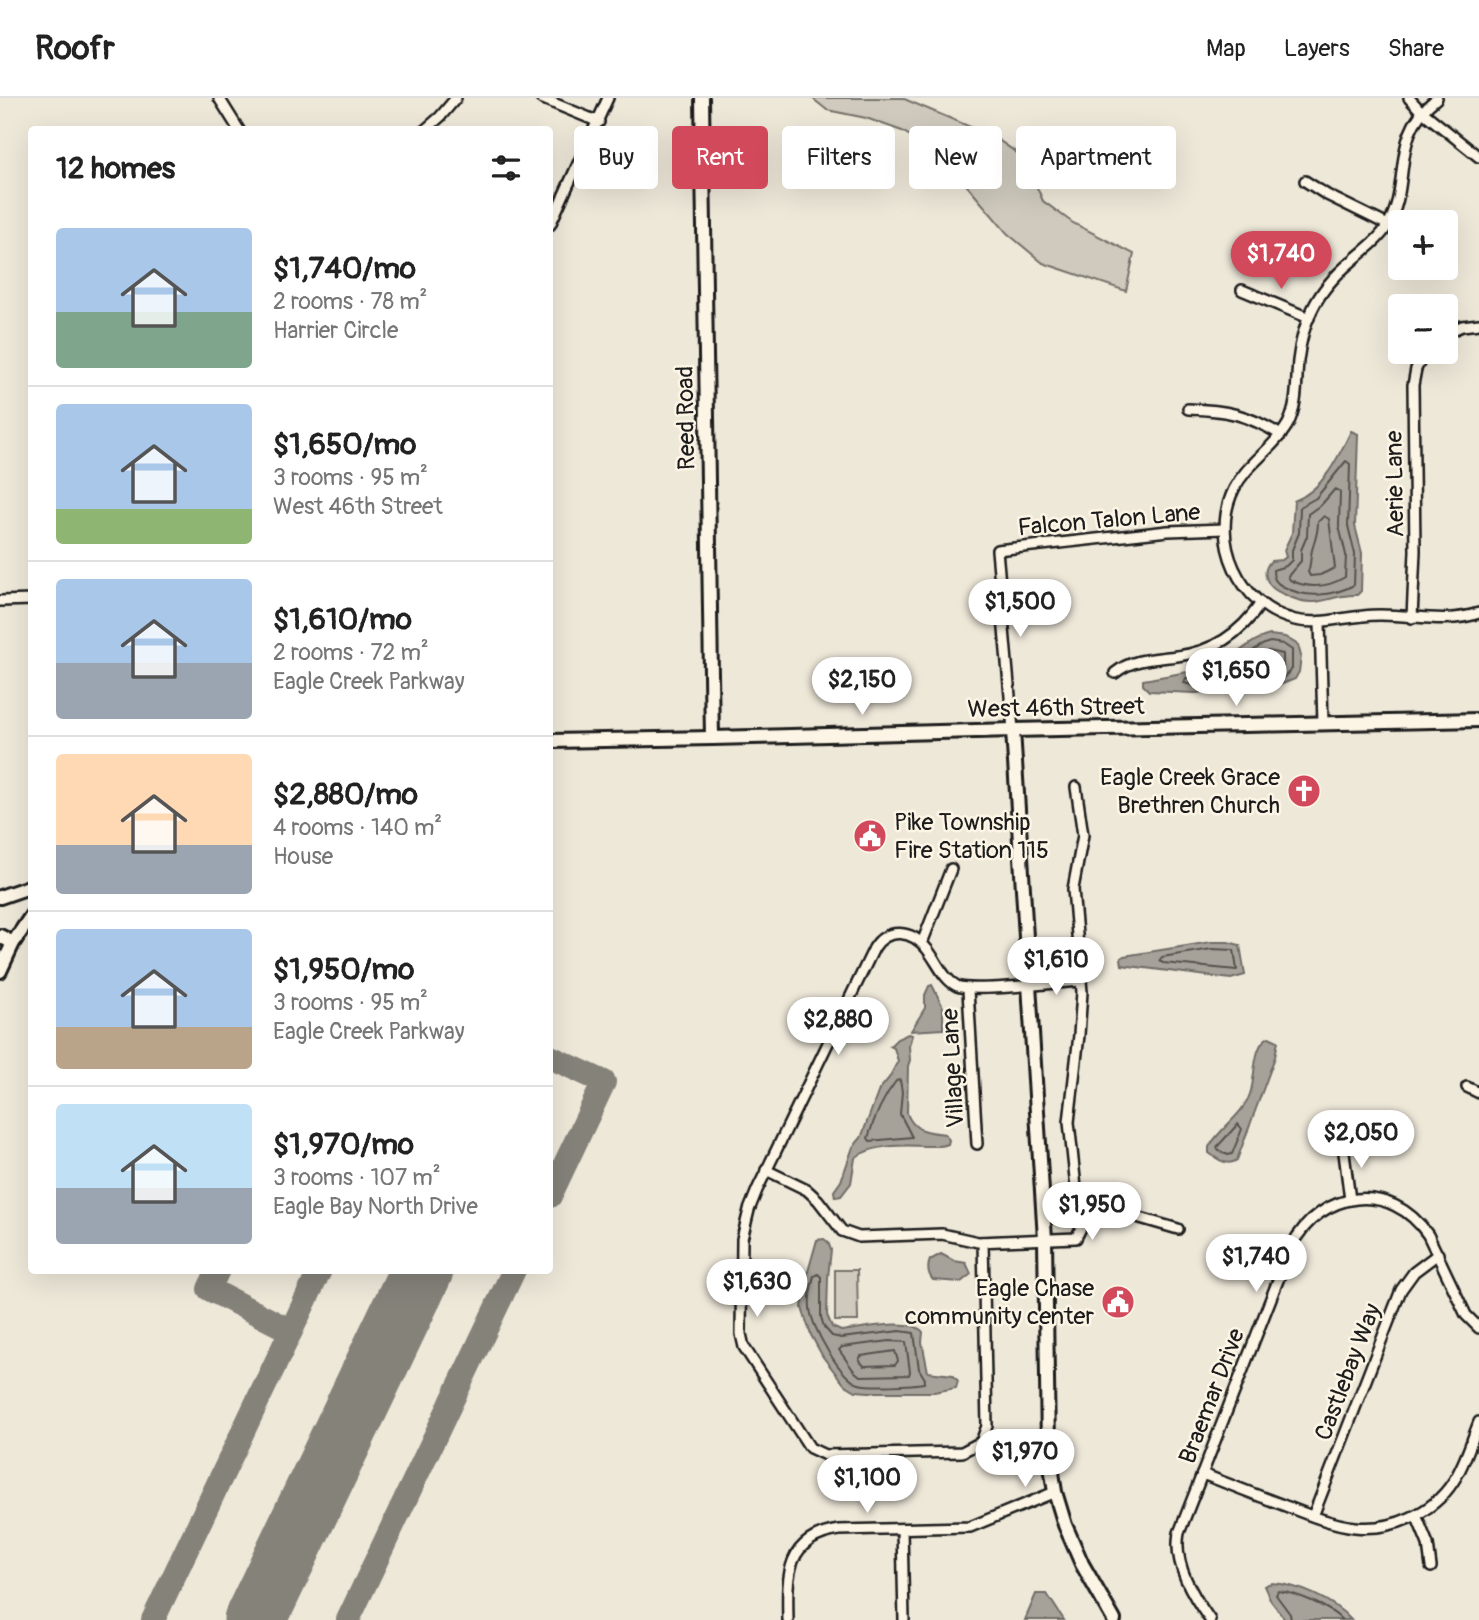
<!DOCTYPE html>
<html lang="en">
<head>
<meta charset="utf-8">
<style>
	:root { --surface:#fff; --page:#f2f2f2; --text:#222; --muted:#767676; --line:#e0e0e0; --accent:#d1495b }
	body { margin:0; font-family:Pangolin,sans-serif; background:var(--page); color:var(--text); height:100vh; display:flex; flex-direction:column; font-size:26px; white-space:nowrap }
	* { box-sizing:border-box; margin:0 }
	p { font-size:23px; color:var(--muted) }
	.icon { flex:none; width:38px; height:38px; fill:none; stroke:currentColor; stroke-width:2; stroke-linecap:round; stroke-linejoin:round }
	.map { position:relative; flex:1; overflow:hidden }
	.drawer { position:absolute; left:28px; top:28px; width:525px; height:1148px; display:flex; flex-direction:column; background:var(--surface); border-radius:7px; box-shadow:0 7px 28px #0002 }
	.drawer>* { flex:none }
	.hud { position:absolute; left:574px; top:28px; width:665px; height:63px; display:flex; gap:14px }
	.tools { position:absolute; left:1388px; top:112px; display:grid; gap:14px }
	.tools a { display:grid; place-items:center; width:70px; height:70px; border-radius:7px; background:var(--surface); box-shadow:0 7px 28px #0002; font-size:35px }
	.price { position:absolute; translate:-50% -60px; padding:0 16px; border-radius:24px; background:#fff; color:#222; font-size:23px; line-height:46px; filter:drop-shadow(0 2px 4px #0008) }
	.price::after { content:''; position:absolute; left:50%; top:42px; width:21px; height:16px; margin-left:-10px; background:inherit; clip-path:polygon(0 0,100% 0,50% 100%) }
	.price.selected { background:var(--accent); color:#fff }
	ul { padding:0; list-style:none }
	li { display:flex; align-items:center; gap:21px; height:175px; padding:0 28px }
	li+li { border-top:2px solid var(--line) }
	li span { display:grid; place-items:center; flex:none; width:196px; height:140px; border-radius:7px; color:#555 }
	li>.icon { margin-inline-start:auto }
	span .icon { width:84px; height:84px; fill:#fffc; stroke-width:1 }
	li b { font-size:30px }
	h2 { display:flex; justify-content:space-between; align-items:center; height:84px; padding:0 28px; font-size:30px }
	.tag { padding:0 24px; border-radius:7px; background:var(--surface); box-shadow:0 7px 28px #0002; font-size:24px; line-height:63px }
	.tag.selected { background:var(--accent); color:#fff }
	header { display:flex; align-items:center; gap:42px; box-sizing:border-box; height:98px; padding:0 35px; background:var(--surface); border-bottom:2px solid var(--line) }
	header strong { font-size:33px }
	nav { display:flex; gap:38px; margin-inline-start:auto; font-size:24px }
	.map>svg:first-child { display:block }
	.green { fill:#cfcabd; stroke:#76736c; stroke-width:2 }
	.water { fill:#a7a299; stroke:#6f6c67; stroke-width:2 }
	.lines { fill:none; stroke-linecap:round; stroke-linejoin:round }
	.shore { stroke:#54524e; stroke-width:2 }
	.taxiway { stroke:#85827a; stroke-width:24 }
	.runway { stroke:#85827a; stroke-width:63 }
	.minor-casing { stroke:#1c1c1c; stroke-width:14 }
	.tertiary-casing { stroke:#1c1c1c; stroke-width:18 }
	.secondary-casing { stroke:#1c1c1c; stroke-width:18 }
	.minor { stroke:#fcf5e5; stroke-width:9 }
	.tertiary { stroke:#fcf5e5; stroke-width:12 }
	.secondary { stroke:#fcf5e5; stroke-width:12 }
	.labels { text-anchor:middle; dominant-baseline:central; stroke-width:5; stroke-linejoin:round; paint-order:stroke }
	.street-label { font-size:24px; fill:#1c1c1c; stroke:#fcf5e5 }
	.poi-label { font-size:24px; fill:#1c1c1c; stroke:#fcf5e5; text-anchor:end }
</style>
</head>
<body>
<header>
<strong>Roofr</strong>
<nav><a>Map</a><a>Layers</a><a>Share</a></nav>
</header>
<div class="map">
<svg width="1479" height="1522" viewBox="0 0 1479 1522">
	<rect width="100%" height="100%" fill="#eee8d9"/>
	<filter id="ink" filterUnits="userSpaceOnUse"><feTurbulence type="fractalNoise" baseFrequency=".0143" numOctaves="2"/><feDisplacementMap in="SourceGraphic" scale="14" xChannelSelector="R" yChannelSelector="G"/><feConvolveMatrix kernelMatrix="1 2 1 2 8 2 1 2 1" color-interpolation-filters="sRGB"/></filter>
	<g filter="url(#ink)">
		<g class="green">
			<path d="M812 0H902L994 39 1024 60 1043 103 1073 125 1134 156 1126 193 1043 165 1007 135 941 57 902 33 866 20 827 12Z"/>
			<path d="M835 1172H857L858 1223H835Z"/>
		</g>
		<g class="water">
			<path d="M1351 333 1358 336 1355 428 1362 455 1361 493 1357 497C1325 496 1320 514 1283 496 1277 493 1270 490 1267 482 1264 475 1266 468 1271 463L1282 462 1286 459 1284 452 1292 435 1294 403C1323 392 1338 360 1351 333Z"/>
			<path d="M1270 537 1285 539 1298 547 1301 558 1299 574 1295 581 1280 587 1195 595 1149 593 1143 587V582C1169 577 1197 574 1221 564 1239 557 1251 541 1270 537Z"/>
			<path d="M1211 844H1228L1240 847 1245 877 1231 881 1122 867 1121 860 1124 858Z"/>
			<path d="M932 887 943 909V931L911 933 925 910V897L929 888Z"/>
			<path d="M908 936 912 937 909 948 910 962 908 968 907 1015C913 1033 927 1034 945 1036L949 1042 948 1046C941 1049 934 1048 926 1048 904 1047 872 1046 855 1060L851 1085 841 1098 835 1099 834 1093 841 1083 853 1049 861 1040 879 992 889 980 898 963 894 950 890 948 897 941Z"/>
			<path d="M1269 939 1278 943 1275 959 1237 1062C1228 1069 1217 1061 1209 1055V1049C1220 1030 1243 1017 1250 996 1256 980 1252 947 1269 939Z"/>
			<path d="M824 1141 828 1144 831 1152 828 1179 827 1217 832 1229 841 1233C860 1231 911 1219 923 1234L922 1244 928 1274 953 1277 958 1283 956 1290 934 1294H869L856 1293 844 1286 823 1259 811 1237 802 1210 805 1184 817 1142Z"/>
			<path d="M941 1156 954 1163 966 1165 971 1176 961 1184 933 1182C928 1176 927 1169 930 1162Z"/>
			<path d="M1271 1485C1297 1486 1334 1502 1351 1522H1286L1271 1503 1264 1488Z"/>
			<path d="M1036 1496H1047L1064 1522H1025Z"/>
		</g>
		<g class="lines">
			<g class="shore">
				<path d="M1346 363 1350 366 1348 428 1355 456 1354 487C1333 498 1306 501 1284 489 1276 485 1273 481 1273 472L1286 468 1292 462V452L1299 435 1300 409 1316 400Z"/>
				<path d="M1335 391 1340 394 1339 428 1346 457 1345 479C1327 490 1309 491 1290 482L1288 478 1301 463V452L1307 438 1308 416 1322 406Z"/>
				<path d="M1324 418 1329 421 1335 470 1320 477 1310 478 1308 474C1311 466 1310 460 1312 452 1315 441 1318 436 1318 424Z"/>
				<path d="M1270 544 1283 546 1292 552V571L1284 579 1196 588 1184 585 1186 580C1203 577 1220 573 1236 565 1248 559 1256 547 1270 544Z"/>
				<path d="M1268 553 1283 556V570L1278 572H1249V567Z"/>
				<path d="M1212 851 1234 852 1237 872 1163 865 1159 863 1162 859Z"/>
				<path d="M900 982 902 994 900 1016 912 1039 870 1043 868 1040C874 1020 883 1000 896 983Z"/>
				<path d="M1238 1026 1242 1031 1232 1056 1228 1057 1218 1052 1217 1049Z"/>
				<path d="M818 1176 821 1179V1219L824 1229 832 1238 841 1240 900 1233 914 1235 919 1271 925 1281 924 1285C913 1287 870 1289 859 1286 841 1281 811 1229 810 1210 809 1200 811 1188 814 1178Z"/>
				<path d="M890 1243 906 1244 910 1274 909 1277 860 1278 854 1273 839 1252 842 1249Z"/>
				<path d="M895 1253 898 1263 895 1267 864 1268 859 1262 861 1258Z"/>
				<path d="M1291 1522 1290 1516 1276 1497 1278 1493C1297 1495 1328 1508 1342 1522"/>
			</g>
			<g class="taxiway">
				<path d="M550 959 604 984 550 1098"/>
				<path d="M218 1172 209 1191 291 1233"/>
				<path d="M153 1522 320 1172"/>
				<path d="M348 1522 514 1172"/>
			</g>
			<path class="runway" d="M255 1522 422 1172"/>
			<defs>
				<g id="minor">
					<path d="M219 0 239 32"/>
					<path d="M541 0 599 24"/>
					<path d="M1409 0 1419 11 1479 59"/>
					<path d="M1437 0C1387 39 1414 86 1386 130 1377 144 1364 152 1352 163 1335 177 1321 193 1312 212 1304 228 1300 246 1298 263 1296 285 1298 306 1288 326 1274 351 1247 365 1234 391 1209 441 1239 509 1295 522 1318 527 1340 520 1363 518 1403 513 1440 528 1479 515"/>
					<path d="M425 32 440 19 456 0"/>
					<path d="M1305 83 1327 97 1388 127"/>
					<path d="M550 127 608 0"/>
					<path d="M1242 192 1309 220"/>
					<path d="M1446 235 1462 228 1479 226"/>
					<path d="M1188 311C1226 312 1247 316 1281 337"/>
					<path d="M0 503 32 502"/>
					<path d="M1412 520 1415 453 1413 287 1416 271 1425 254"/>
					<path d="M1320 525 1323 625"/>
					<path d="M1115 575C1133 560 1155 561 1177 558 1213 554 1241 535 1261 505"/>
					<path d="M1013 632 997 452 1168 433 1225 431"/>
					<path d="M1076 689 1083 737 1073 791 1082 894 1079 937 1069 1024 1077 1099 1078 1102 1178 1131"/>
					<path d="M922 845 951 771"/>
					<path d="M968 892 977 1046"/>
					<path d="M1467 989 1479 995"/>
					<path d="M1343 1047 1350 1102"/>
					<path d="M766 1072 807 1092 818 1102 842 1133 859 1139 942 1136 978 1144 1076 1140 1085 1122 1078 1102"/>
					<path d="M983 1144 987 1328 981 1344 962 1354 825 1357 810 1350 744 1249 741 1236 742 1141 749 1112 757 1092 874 850C887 829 912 832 927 851 937 863 943 881 957 888 973 895 1059 884 1081 883"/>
					<path d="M1202 1376C1229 1386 1256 1397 1283 1407 1306 1416 1330 1426 1355 1429 1392 1433 1433 1415 1453 1384 1465 1366 1471 1344 1479 1324"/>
					<path d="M1416 1417 1428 1446 1431 1469"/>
					<path d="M1313 1418 1401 1192 1414 1174 1438 1156"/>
					<path d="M902 1431 904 1522"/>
					<path d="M788 1522C787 1478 785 1440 839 1432L970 1429 1055 1394"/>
					<path d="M1210 1522C1193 1498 1173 1466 1179 1435L1291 1149C1320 1092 1391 1082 1428 1137L1466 1217 1479 1230"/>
				</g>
				<g id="tertiary">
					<path d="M1013 632 1479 622"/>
					<path d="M550 643 712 640"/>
					<path d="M0 799 32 788"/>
					<path d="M0 838 13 845"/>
					<path d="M0 873 13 845 32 817"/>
				</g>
				<path id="secondary" d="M702 0 712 640 1013 632 1045 1141 1048 1349 1055 1394 1065 1427 1082 1466 1114 1522"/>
			</defs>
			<use href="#minor" class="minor-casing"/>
			<use href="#tertiary" class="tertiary-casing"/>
			<use href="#secondary" class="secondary-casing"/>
			<use href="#minor" class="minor"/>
			<use href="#tertiary" class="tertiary"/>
			<use href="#secondary" class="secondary"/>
		</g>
	</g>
	<defs>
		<symbol id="church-disc" viewBox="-11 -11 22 22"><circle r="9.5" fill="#d1495b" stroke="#fcf5e5"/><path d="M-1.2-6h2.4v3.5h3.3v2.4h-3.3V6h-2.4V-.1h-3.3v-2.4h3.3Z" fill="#fff"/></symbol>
		<symbol id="civic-disc" viewBox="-11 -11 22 22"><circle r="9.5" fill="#d1495b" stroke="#fcf5e5"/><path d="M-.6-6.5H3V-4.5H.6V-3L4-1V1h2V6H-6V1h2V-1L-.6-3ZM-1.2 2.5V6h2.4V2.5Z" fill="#fff"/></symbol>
	</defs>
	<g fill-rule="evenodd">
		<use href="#church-disc" x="1285" y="674" width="38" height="38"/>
		<use href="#civic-disc" x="851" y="719" width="38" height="38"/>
		<use href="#civic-disc" x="1099" y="1185" width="38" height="38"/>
	</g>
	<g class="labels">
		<g class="street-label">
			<text transform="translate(686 320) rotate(-91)">Reed Road</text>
			<text transform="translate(1395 386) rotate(-91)">Aerie Lane</text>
			<text transform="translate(1109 422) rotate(-5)">Falcon Talon Lane</text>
			<text transform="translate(1056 610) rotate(-1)">West 46th Street</text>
			<text transform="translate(953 970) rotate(-93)">Village Lane</text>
			<text transform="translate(1348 1274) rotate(-69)">Castlebay Way</text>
			<text transform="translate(1212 1298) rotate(-69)">Braemar Drive</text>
		</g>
		<g class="poi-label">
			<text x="1280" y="679">Eagle Creek Grace<tspan x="1280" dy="28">Brethren Church</tspan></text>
			<text x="894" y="724" text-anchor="start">Pike Township<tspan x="894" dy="28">Fire Station 115</tspan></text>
			<text x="1094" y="1190">Eagle Chase<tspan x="1094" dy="28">community center</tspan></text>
		</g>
	</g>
</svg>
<div class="tools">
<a>+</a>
<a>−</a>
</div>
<b class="price selected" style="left:1281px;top:193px">$1,740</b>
<b class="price" style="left:1020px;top:541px">$1,500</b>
<b class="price" style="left:1236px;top:610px">$1,650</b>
<b class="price" style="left:862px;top:619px">$2,150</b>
<b class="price" style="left:1056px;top:899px">$1,610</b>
<b class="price" style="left:838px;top:959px">$2,880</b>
<b class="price" style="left:1361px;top:1072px">$2,050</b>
<b class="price" style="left:1092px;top:1144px">$1,950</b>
<b class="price" style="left:1256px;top:1196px">$1,740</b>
<b class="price" style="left:757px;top:1221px">$1,630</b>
<b class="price" style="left:1025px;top:1391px">$1,970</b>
<b class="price" style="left:867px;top:1417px">$1,100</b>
<div class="hud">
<a class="tag">Buy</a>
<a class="tag selected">Rent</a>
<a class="tag">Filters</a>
<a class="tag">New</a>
<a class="tag">Apartment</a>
</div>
<section class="drawer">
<h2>12 homes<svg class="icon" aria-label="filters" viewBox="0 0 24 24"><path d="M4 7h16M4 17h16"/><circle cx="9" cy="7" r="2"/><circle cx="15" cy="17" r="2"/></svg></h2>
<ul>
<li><span style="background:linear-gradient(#a9c7e8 60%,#7fa58c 0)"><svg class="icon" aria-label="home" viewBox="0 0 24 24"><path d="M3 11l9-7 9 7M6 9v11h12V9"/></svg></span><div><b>$1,740/mo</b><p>2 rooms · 78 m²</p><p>Harrier Circle</p></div></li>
<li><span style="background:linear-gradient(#a9c7e8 75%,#8fb573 0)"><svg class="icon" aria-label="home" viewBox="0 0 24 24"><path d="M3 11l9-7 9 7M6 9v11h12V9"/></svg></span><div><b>$1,650/mo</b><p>3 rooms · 95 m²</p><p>West 46th Street</p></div></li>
<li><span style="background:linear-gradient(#a9c7e8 60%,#9aa5b1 0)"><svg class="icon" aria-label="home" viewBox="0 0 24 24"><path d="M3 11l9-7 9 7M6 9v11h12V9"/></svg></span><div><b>$1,610/mo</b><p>2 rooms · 72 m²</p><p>Eagle Creek Parkway</p></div></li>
<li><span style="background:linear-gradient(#ffd9b3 65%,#9aa5b1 0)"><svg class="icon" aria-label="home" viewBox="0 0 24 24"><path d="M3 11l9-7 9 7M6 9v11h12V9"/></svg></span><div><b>$2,880/mo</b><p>4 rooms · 140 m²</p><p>House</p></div></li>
<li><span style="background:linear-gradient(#a9c7e8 70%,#b9a48a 0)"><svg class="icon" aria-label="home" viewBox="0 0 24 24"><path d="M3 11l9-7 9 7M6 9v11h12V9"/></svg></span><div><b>$1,950/mo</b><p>3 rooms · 95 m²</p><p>Eagle Creek Parkway</p></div></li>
<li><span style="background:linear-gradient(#bfe0f5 60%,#9aa5b1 0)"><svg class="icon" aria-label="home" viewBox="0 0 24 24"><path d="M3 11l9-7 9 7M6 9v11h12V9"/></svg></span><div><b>$1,970/mo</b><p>3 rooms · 107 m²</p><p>Eagle Bay North Drive</p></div></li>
</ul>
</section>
</div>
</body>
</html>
